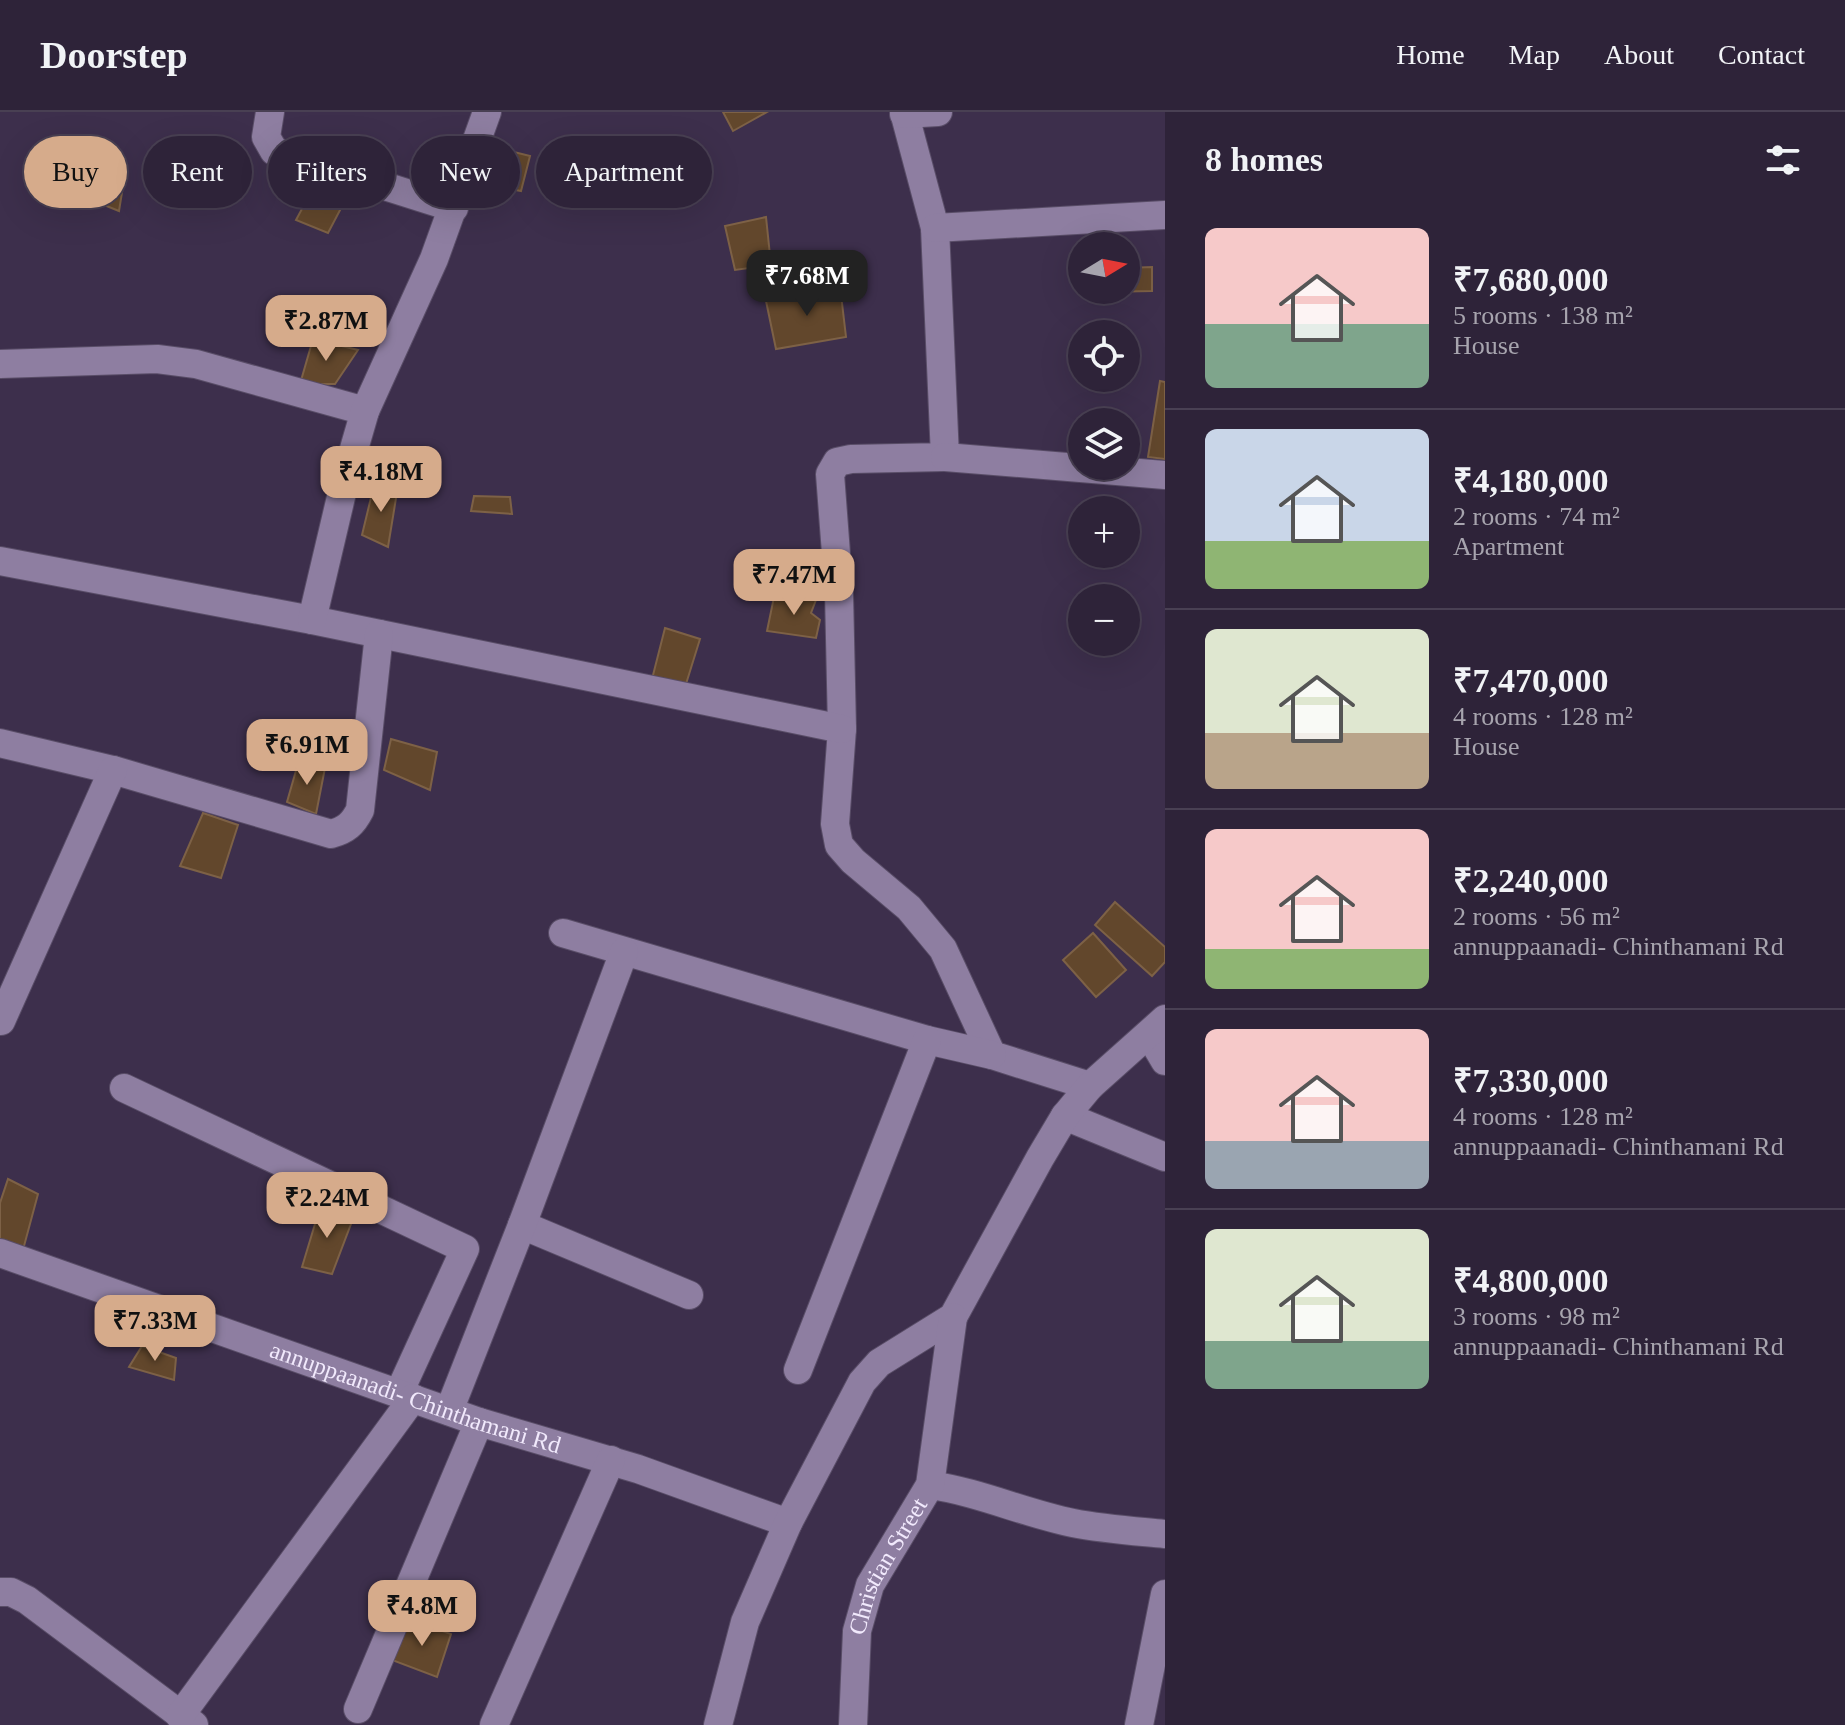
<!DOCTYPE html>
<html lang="en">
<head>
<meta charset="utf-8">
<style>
	:root { --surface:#2e2339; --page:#3a2f44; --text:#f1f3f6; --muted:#a7a4ae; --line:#494053; --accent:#d6ab8b }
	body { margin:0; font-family:Georgia,serif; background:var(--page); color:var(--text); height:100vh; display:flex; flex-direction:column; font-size:30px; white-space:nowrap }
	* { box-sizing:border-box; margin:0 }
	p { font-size:26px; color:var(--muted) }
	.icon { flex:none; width:44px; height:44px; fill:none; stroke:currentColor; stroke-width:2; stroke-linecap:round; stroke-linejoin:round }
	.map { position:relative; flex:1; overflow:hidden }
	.drawer { display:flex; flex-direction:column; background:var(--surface); width:680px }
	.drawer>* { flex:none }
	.guide { position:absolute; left:24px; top:24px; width:760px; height:72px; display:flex; gap:16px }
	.needle { width:52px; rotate:80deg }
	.fabs { position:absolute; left:1068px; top:120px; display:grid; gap:16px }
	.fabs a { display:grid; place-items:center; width:72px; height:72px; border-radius:50%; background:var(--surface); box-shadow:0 8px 32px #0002,0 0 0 2px var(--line); font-size:40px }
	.price { position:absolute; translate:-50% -68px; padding:0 18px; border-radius:16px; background:var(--accent); color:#111; font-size:26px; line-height:52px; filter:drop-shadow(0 2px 4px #0008) }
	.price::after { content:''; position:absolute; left:50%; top:48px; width:24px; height:18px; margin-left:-12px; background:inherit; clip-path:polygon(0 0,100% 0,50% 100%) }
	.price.selected { background:#222; color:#fff }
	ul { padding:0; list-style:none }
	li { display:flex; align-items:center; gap:24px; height:200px; padding:0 40px }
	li+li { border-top:2px solid var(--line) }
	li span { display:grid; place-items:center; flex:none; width:224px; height:160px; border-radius:12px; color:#555 }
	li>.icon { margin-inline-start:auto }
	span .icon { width:96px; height:96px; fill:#fffc; stroke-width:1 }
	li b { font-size:34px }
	h2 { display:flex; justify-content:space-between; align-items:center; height:96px; padding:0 40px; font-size:34px }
	.tag { padding:0 28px; border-radius:36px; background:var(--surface); box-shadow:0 8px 32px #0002,0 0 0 2px var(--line); font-size:28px; line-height:72px }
	.tag.selected { background:var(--accent); color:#111 }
	header { display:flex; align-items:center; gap:48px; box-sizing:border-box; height:112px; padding:0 40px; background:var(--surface); border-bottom:2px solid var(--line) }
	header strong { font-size:38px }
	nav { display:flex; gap:44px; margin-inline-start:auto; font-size:28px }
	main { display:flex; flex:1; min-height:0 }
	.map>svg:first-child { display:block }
	.building { fill:#62472c; stroke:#7d6146; stroke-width:2 }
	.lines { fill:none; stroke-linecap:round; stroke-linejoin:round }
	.minor-casing { stroke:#594d67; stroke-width:30 }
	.minor { stroke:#8e7ea1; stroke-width:28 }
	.labels { text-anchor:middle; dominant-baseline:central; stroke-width:6; stroke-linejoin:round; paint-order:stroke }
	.street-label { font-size:24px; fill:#f1e9fc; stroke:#211a28 }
</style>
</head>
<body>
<header>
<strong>Doorstep</strong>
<nav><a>Home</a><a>Map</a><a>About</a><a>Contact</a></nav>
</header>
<main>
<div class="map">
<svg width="1165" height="1613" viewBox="0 0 1165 1613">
	<rect width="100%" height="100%" fill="#3d2f4c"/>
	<g class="building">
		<path d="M723 0H767L733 19Z"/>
		<path d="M502 37 530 44 521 79 491 73Z"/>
		<path d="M85 55 124 68 119 99 72 80Z"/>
		<path d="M317 69 349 81 328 121 296 108Z"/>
		<path d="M766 105 771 153 735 158 725 114Z"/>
		<path d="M1152 155V179L1103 180V178H1126V156Z"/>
		<path d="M840 174 846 225 776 237 766 189Z"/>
		<path d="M313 227 358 238 335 272H300Z"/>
		<path d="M1160 269 1165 270V347L1148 345Z"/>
		<path d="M374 373 398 374 388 435 362 423Z"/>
		<path d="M474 384 510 385 512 402 471 399Z"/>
		<path d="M774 485 816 488 811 501 820 508 816 526 767 519Z"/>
		<path d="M665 516 700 527 686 572 651 571Z"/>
		<path d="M391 627 437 640 430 678 384 658Z"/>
		<path d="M299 648 325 656 316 702 287 690Z"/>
		<path d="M203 701 238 713 221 766 180 754Z"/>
		<path d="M1115 790 1165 835V850L1152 864 1095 813Z"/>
		<path d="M1093 821 1126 858 1096 885 1063 848Z"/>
		<path d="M8 1067 38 1082 20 1149 0 1141V1091Z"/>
		<path d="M321 1092 354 1104 332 1162 302 1155Z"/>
		<path d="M142 1234 176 1246 174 1268 129 1255Z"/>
		<path d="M408 1507 451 1522 437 1565 392 1548Z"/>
	</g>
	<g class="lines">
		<defs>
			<g id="minor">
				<path d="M270 0 266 25 274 39 454 96"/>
				<path d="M904 0 935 116 945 345 851 347 837 350 830 362 839 481 842 617 835 712 839 733 853 749 909 796 943 837 992 943 1090 974"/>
				<path d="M904 2 938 0"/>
				<path d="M935 116 1165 103"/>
				<path d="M0 252 157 247 196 252 365 299"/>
				<path d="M945 345 1165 363"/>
				<path d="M0 449 312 508 842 617"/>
				<path d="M312 508 345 368 365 299 434 147 487 0"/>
				<path d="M0 631 113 658 331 722C346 718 353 712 360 698L379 522"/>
				<path d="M563 821 927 928 992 943"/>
				<path d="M1 909 113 658"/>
				<path d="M1149 922 1165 949"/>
				<path d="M124 976 465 1137 399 1281"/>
				<path d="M1065 1004 1165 1045"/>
				<path d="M522 1113 689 1183"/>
				<path id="s1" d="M0 1141 479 1310 638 1357 788 1411"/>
				<path d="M798 1258 927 928"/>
				<path d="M449 1299 522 1113 624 840"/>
				<path d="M930 1373C979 1380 1024 1401 1073 1411 1103 1417 1134 1419 1165 1422"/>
				<path d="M0 1480H11L27 1488 194 1613"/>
				<path d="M358 1597 479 1310"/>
				<path d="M180 1604 413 1286"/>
				<path d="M494 1613 611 1348"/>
				<path d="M718 1613 745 1510 788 1411 862 1270 879 1251 953 1205 1040 1046 1065 1004 1090 974 1165 907"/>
				<path id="s2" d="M853 1613 857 1519 870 1473 930 1373 953 1205"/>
				<path d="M1139 1613 1165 1482"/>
			</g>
		</defs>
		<use href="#minor" class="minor-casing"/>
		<use href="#minor" class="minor"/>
	</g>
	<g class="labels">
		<g class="street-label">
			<text stroke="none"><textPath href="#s1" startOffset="440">annuppaanadi- Chinthamani Rd</textPath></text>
			<text stroke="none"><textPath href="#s2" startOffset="166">Christian Street</textPath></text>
		</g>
	</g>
</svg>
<div class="fabs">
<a><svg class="needle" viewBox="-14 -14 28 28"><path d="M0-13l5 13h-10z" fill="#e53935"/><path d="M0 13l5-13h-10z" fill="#a7a4ae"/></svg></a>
<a><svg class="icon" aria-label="locate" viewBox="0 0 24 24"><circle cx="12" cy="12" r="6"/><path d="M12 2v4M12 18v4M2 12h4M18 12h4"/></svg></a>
<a><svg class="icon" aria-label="layers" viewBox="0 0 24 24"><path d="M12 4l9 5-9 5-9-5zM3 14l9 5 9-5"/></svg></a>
<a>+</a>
<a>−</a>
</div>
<b class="price selected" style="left:807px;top:206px">₹7.68M</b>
<b class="price" style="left:326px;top:251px">₹2.87M</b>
<b class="price" style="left:381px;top:402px">₹4.18M</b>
<b class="price" style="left:794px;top:505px">₹7.47M</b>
<b class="price" style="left:307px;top:675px">₹6.91M</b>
<b class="price" style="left:327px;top:1128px">₹2.24M</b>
<b class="price" style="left:155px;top:1251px">₹7.33M</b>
<b class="price" style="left:422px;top:1536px">₹4.8M</b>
<div class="guide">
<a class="tag selected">Buy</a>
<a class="tag">Rent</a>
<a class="tag">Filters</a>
<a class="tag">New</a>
<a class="tag">Apartment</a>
</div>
</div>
<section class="drawer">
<h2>8 homes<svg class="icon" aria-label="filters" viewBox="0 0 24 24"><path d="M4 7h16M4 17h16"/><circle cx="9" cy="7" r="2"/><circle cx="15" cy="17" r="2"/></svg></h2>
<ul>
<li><span style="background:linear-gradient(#f6c9c9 60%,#7fa58c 0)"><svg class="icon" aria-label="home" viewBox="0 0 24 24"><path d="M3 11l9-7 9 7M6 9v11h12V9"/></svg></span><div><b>₹7,680,000</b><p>5 rooms · 138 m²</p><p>House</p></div></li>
<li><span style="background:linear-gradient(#c9d6e8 70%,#8fb573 0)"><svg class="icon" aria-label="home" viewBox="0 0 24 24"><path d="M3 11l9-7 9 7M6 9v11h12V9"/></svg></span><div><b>₹4,180,000</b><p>2 rooms · 74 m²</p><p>Apartment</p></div></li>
<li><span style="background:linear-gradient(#dfe7d0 65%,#b9a48a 0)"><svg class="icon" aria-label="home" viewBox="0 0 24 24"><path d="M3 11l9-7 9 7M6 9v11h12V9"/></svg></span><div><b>₹7,470,000</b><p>4 rooms · 128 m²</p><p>House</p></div></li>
<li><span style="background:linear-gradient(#f6c9c9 75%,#8fb573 0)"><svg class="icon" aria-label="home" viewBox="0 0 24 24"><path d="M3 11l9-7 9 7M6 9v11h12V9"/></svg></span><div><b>₹2,240,000</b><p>2 rooms · 56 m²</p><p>annuppaanadi- Chinthamani Rd</p></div></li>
<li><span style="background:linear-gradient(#f6c9c9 70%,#9aa5b1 0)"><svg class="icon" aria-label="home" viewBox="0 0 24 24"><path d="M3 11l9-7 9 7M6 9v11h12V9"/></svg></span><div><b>₹7,330,000</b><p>4 rooms · 128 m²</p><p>annuppaanadi- Chinthamani Rd</p></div></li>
<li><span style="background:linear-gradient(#dfe7d0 70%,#7fa58c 0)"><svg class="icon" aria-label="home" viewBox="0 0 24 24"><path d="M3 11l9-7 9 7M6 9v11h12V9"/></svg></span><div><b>₹4,800,000</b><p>3 rooms · 98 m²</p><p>annuppaanadi- Chinthamani Rd</p></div></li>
</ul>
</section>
</main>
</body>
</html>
